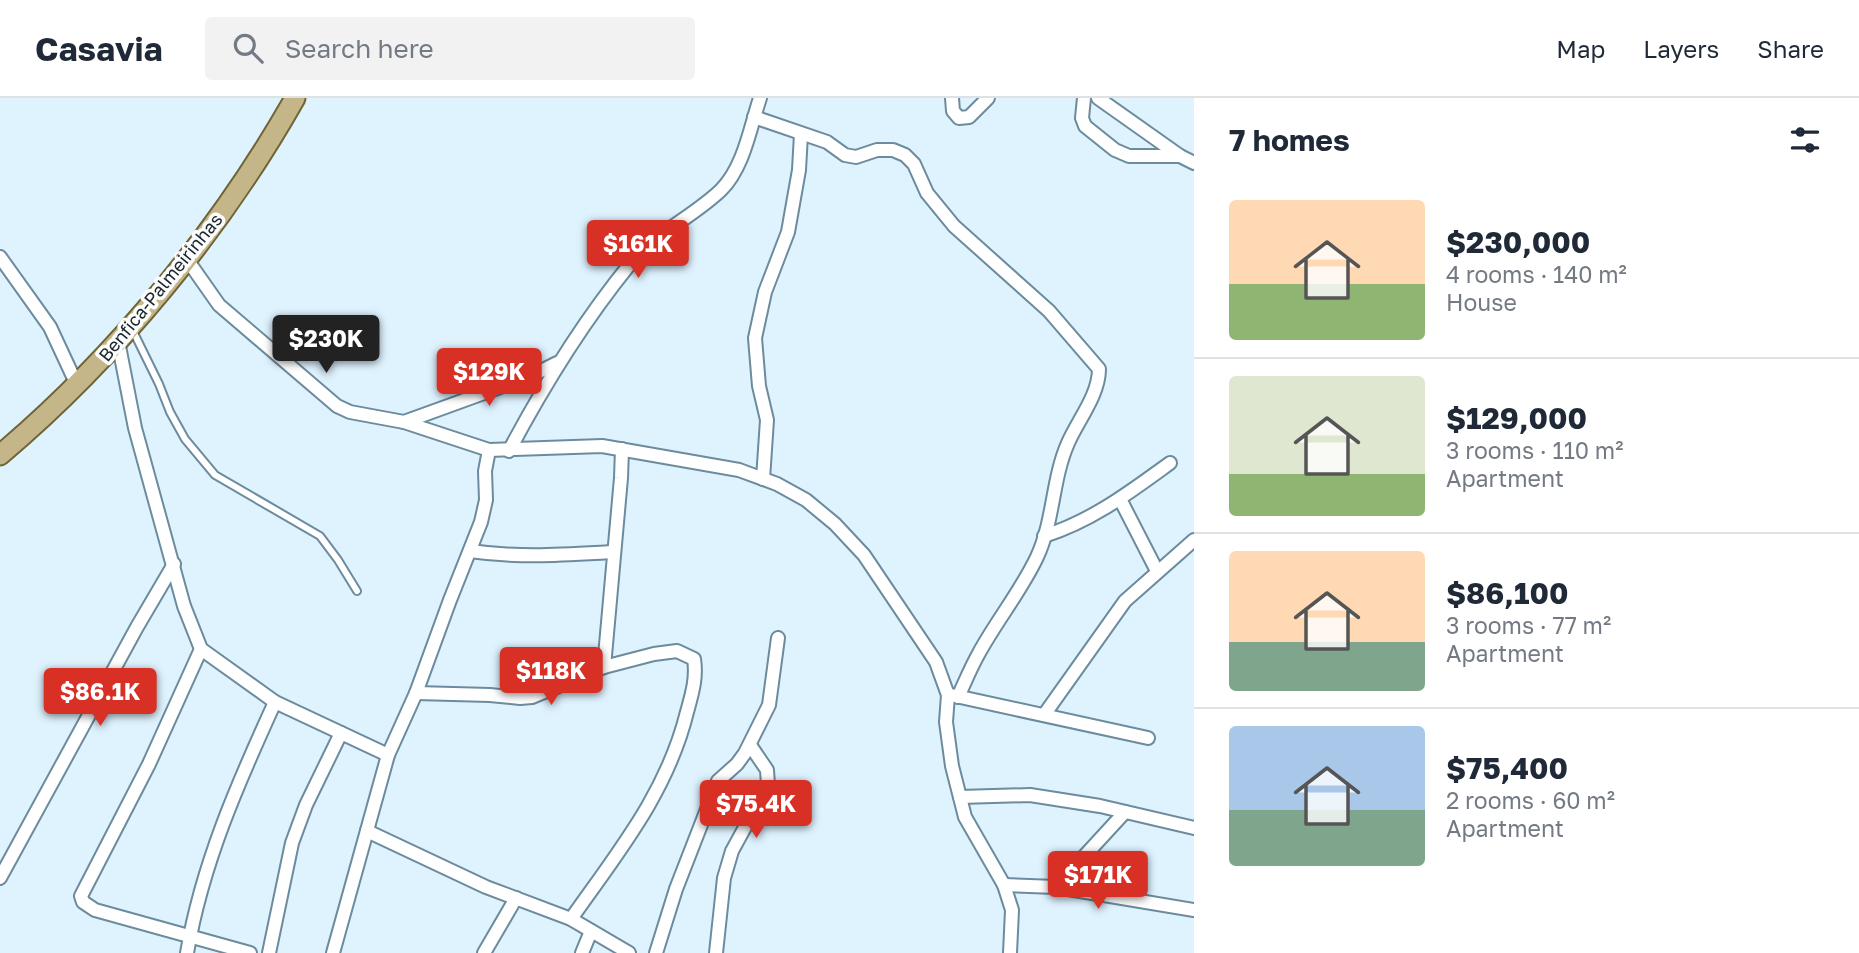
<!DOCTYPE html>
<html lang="en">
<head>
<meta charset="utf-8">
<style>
	:root { --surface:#fff; --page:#f2f2f3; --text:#1f2937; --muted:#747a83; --line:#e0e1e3; --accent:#d93025 }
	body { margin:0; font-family:"Golos Text",sans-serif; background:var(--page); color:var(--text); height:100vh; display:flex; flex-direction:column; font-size:26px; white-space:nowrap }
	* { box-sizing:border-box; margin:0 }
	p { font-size:23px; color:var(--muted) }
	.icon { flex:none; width:38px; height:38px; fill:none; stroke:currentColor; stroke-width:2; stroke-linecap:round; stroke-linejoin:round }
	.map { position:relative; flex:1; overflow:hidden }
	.side { display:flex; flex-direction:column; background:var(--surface); width:665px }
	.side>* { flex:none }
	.price { position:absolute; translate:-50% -60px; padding:0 16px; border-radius:7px; background:var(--accent); color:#fff; font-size:23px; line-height:46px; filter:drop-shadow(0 2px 4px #0008) }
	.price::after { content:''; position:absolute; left:50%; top:42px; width:21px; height:16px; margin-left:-10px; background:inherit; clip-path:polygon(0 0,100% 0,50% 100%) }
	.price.on { background:#222; color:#fff }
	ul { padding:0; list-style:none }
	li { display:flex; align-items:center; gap:21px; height:175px; padding:0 35px }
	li+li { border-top:2px solid var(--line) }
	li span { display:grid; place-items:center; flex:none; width:196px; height:140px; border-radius:7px; color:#555 }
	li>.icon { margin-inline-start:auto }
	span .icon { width:84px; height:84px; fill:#fffc; stroke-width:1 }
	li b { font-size:30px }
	h2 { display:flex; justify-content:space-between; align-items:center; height:84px; padding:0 35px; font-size:30px }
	header { display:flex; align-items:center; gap:42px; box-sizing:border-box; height:98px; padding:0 35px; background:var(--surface); border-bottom:2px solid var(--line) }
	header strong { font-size:33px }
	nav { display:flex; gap:38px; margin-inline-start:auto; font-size:24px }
	.search { width:490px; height:63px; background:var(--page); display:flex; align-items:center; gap:18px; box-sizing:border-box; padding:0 24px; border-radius:7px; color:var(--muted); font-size:26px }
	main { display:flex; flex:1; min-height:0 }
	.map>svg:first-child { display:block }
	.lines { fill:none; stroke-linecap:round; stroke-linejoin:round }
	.service-casing { stroke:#6c8b9d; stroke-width:10 }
	.minor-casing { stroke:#6c8b9d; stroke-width:16 }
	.primary-casing { stroke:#6f6435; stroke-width:23 }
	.service { stroke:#fff; stroke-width:6 }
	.minor { stroke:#fff; stroke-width:12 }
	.primary { stroke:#c4b688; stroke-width:19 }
	.labels { text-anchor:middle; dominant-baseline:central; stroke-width:7; stroke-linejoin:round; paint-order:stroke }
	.street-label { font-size:18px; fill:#19262d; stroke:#fcfcfc }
</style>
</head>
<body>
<header>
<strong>Casavia</strong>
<div class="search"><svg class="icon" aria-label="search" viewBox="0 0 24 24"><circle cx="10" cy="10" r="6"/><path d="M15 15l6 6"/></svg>Search here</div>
<nav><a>Map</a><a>Layers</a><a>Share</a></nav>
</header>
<main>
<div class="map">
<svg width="1194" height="855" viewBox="0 0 1194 855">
	<rect width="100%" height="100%" fill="#dff3ff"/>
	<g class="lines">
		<defs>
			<path id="service" d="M133 233 159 286 170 314 185 341 215 377 320 438 338 462 357 493"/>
			<g id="minor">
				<path d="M952 0 953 13 959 20 969 19 988 0"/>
				<path d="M1084 0 1082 20 1085 28 1115 52 1129 58H1180"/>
				<path d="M1098 0 1180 58 1194 65"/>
				<path d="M754 19 827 44 845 57 856 59 877 52H893L905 57 914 66 927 95 954 128 1049 213 1099 271C1099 297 1078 322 1068 345 1052 381 1054 423 1037 459 1021 493 997 522 979 555 971 569 965 584 958 599"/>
				<path d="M0 159 50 229 77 287"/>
				<path d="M186 160 219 207 337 308 350 314 404 324 489 352 602 348 739 372 777 386 806 402 835 426 864 457 936 564 948 597 946 624 952 668 965 719 1004 787 1012 812 1010 855"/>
				<path d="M118 243 135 330 184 508 201 551 275 604 388 657"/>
				<path d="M404 324 531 278 557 265"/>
				<path d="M509 353C545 285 582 225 630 166 655 135 693 119 721 92 744 69 750 30 760 0"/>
				<path d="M763 381 767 322 759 288 755 240 765 194 788 134 799 72 801 36"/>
				<path d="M1120 401 1157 473"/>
				<path d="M1044 438C1092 423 1130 394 1170 365"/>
				<path d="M470 453C518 460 565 457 614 454"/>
				<path d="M201 551 149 666 81 798 83 804 95 812 250 855"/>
				<path d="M604 569 621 380 622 351"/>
				<path d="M416 595 490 597 520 600 532 599 604 569 654 556 677 553 694 561C697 580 692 596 687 614 667 695 618 754 571 821"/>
				<path d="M951 597 1148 640"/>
				<path d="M1044 617 1125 503 1194 442"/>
				<path d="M960 699 1030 697 1100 708 1194 730"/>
				<path d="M367 733 486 789 571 821 629 855"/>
				<path d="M0 780 137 529 174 466"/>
				<path d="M1004 787 1056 789 1194 812"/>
				<path d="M1056 789 1125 714"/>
				<path d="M187 855C202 766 238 685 275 604"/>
				<path d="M269 855 292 745 306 707 341 635"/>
				<path d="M333 855 388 657 416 595 450 502 481 424 486 402 485 373 489 352"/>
				<path d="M484 855 516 800"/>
				<path d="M582 855 591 833"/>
				<path d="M656 855 676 791 718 683 737 666 745 655 769 607 778 540"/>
				<path d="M716 855 724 780 732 753 768 687 767 672 750 647"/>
			</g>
			<path id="primary" d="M0 357C115 260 221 131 295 0"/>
		</defs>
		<use href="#service" class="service-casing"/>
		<use href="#minor" class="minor-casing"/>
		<use href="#primary" class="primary-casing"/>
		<use href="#service" class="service"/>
		<use href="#minor" class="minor"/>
		<use href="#primary" class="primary"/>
	</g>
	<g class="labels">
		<g class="street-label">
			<text transform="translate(160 189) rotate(-51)">Benfica-Palmeirinhas</text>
		</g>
	</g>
</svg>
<b class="price" style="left:638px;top:182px">$161K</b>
<b class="price on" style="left:326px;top:277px">$230K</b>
<b class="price" style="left:489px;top:310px">$129K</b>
<b class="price" style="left:551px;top:609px">$118K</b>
<b class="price" style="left:100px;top:630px">$86.1K</b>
<b class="price" style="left:756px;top:742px">$75.4K</b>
<b class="price" style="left:1098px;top:813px">$171K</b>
</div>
<section class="side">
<h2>7 homes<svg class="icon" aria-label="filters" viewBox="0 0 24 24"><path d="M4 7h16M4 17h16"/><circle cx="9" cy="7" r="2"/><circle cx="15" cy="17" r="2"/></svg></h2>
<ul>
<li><span style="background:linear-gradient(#ffd9b3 60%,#8fb573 0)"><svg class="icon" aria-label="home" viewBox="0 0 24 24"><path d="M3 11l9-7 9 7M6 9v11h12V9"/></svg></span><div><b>$230,000</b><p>4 rooms · 140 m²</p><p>House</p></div></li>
<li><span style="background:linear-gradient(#dfe7d0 70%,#8fb573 0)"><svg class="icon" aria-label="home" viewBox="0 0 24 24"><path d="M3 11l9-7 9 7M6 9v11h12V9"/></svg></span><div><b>$129,000</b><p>3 rooms · 110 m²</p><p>Apartment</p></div></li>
<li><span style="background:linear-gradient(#ffd9b3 65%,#7fa58c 0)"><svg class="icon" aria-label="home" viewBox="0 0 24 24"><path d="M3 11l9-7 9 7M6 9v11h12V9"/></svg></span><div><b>$86,100</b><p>3 rooms · 77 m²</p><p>Apartment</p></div></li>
<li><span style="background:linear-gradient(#a9c7e8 60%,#7fa58c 0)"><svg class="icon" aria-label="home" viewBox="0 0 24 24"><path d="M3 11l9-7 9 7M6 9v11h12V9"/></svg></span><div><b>$75,400</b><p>2 rooms · 60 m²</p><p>Apartment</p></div></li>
</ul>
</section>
</main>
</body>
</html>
